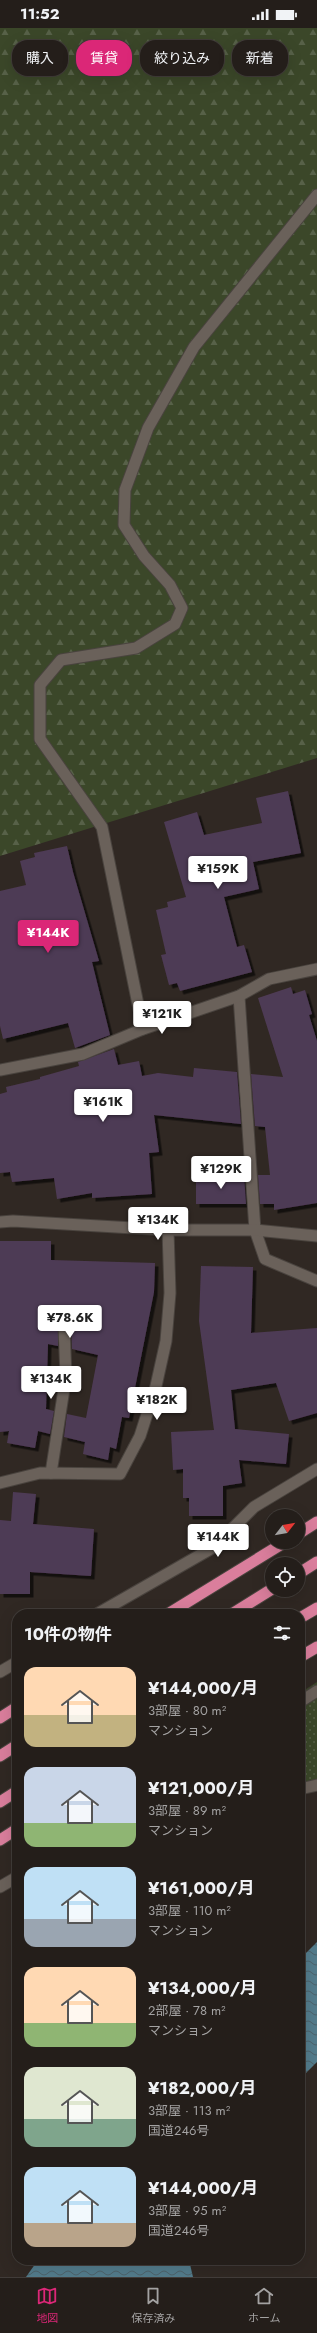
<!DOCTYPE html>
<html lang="ja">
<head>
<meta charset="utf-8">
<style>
	:root { --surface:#241e1a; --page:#2c2723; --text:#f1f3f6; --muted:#a3a2a2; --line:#413c39; --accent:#db2777 }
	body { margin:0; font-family:Jost,"Noto Sans JP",sans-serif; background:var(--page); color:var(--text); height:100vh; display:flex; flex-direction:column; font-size:15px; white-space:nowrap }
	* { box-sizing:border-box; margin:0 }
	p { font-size:13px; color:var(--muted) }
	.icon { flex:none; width:22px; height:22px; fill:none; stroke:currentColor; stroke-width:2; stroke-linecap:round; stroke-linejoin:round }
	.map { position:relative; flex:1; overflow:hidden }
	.sheet { position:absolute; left:12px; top:1581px; width:293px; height:656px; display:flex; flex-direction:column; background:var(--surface); border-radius:16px; box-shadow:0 4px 16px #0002,0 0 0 1px var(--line) }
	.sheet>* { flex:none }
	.hud { position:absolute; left:12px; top:12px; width:293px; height:36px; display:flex; gap:8px }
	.needle { width:26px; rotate:59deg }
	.buttons { position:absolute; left:265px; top:1481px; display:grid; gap:8px }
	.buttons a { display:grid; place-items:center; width:40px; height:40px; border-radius:50%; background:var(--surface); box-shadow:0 4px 16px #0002,0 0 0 1px var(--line); font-size:20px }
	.price { position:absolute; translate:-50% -34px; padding:0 9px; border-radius:4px; background:#fff; color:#222; font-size:13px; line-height:26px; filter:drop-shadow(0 1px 2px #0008) }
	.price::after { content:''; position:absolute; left:50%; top:24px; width:12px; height:9px; margin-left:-6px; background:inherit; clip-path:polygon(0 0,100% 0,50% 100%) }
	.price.current { background:var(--accent); color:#fff }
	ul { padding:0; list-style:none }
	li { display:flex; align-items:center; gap:12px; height:100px; padding:0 12px }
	li span { display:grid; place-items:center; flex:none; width:112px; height:80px; border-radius:12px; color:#555 }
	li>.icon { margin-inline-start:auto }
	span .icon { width:48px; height:48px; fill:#fffc; stroke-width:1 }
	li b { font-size:17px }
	h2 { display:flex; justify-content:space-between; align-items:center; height:48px; padding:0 12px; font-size:17px }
	.pill { padding:0 14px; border-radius:16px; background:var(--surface); box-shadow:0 4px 16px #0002,0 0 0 1px var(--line); font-size:14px; line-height:36px }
	.pill.current { background:var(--accent); color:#fff }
	.status { display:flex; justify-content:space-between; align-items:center; height:28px; padding:0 20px; background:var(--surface); direction:ltr }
	.status svg { height:11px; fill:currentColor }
	.dock { display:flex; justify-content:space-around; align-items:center; height:56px; border-top:1px solid var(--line); background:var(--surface); font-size:11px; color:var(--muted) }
	.dock a { display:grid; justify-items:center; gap:2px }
	.dock .current { color:var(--accent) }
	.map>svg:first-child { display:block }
	.grass { fill:url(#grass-dots) }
	.forest { fill:url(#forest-firs) }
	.water { fill:url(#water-waves) }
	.building { fill:#4e3a55; filter:url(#shadow) }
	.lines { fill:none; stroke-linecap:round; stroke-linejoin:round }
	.minor-casing { stroke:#49433e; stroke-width:13 }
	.trunk-casing { stroke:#49433e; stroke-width:13 }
	.minor { stroke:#6a615a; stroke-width:11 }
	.trunk { stroke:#da7e9c; stroke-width:11 }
</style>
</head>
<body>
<div class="status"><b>11:52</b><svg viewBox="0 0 49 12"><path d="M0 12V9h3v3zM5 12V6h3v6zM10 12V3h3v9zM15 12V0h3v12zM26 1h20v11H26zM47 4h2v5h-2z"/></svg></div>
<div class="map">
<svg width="317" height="2249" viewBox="0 0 317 2249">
	<defs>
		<pattern id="grass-dots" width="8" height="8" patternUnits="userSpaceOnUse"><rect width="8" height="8" fill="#3b4729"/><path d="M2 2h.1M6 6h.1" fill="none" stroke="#576148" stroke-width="1.8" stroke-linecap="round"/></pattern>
		<pattern id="forest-firs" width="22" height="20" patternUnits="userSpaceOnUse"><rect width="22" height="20" fill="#3b4729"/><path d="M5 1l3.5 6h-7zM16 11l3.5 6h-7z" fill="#576148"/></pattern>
		<pattern id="water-waves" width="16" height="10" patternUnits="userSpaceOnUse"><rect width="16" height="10" fill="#537c8c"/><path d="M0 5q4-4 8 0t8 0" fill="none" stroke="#4d636b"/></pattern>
		<filter id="shadow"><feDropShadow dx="3.5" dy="3.5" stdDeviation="0" flood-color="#0009"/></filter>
	</defs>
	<rect width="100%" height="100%" fill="#302823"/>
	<path class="grass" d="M317 1654V1756L300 1760V1665Z"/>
	<path class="forest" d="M0 0H317V730L0 828Z"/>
	<g class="water">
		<path d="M317 1914V2034L300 2051V1931Z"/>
		<path d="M38 2232H189L193 2249H26Z"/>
	</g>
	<g class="building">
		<path d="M288 763 301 825 253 834 259 861 224 869 237 919 244 917 252 944 180 963 177 955 169 957 161 927 166 926 156 882 168 879 167 874 186 869 164 794 197 784 204 807 262 795 256 770Z"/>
		<path d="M67 818 73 844 99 933 92 934 110 1007 75 1020 68 995 3 1011 0 998V863L26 857 20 833 35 829 34 825Z"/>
		<path d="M291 959 293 966 305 962 312 986 309 987 317 1013V1175L274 1182V1176H260L258 1147H270L265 1099 255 1098 251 1046 283 1049 258 970Z"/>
		<path d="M114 1021 118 1037 139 1033 142 1048 158 1045 193 1049 194 1040 237 1044 241 1096 154 1087 159 1124 149 1125 152 1166 92 1170V1165L57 1171 54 1150 12 1154 10 1144 0 1145V1066L7 1064 6 1059 40 1051V1049L79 1038 78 1034Z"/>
		<path d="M196 1147H244L246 1176H196Z"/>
		<path d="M0 1213H51V1232L155 1235 154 1264 129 1390 122 1389 116 1421 110 1419 108 1432 83 1426 85 1414 64 1409 67 1386 86 1390 98 1327 72 1321 71 1298 67 1293H61L58 1296V1318L48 1316 46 1381 54 1383 50 1406 38 1403 35 1420 7 1415 9 1403 0 1404Z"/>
		<path d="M201 1238 253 1239 251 1305 317 1300V1385L289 1393 276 1355 231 1362 235 1401 289 1406 286 1436 239 1432 242 1455 223 1458V1488H189V1470H183V1441L173 1442 171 1404 214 1402 199 1293Z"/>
		<path d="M13 1464 36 1466 33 1496 94 1501 91 1548 30 1544V1566H0V1492L11 1493Z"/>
	</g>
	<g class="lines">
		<defs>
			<g id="minor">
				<path d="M239 968 255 1202 265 1231 317 1253"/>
				<path d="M143 1001 102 799 40 711V657L61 632 136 620 175 596 182 580 170 557 144 528 124 497 125 462 148 400 194 319 317 167"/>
				<path d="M0 1042 83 1026 143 1001 239 968 269 951 317 941"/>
				<path d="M0 1194 13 1193 168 1202H255L317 1208"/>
				<path d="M51 1445 66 1348 64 1299"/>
				<path d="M0 1455 40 1445 120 1446 140 1408 156 1358 166 1313 170 1265 168 1202"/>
				<path d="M97 1586 214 1519 254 1479 317 1441"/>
				<path d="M0 1644 17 1634"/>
				<path d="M300 1674 317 1663"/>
				<path d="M300 1761 317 1757"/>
				<path d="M0 1859 17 1849"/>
			</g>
			<g id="trunk">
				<path d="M298 1506 317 1494"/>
				<path d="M298 1546 317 1534"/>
				<path d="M168 1586 285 1514"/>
				<path d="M232 1586 272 1561"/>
				<path d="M300 1590 317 1580"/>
				<path d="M300 1629 317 1619"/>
				<path d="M0 1690 17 1679"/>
				<path d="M0 1728 17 1717"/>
				<path d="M0 1774 17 1763"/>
				<path d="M0 1812 17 1801"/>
			</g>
		</defs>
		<use href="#minor" class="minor-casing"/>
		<use href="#trunk" class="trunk-casing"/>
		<use href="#minor" class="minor"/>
		<use href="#trunk" class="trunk"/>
	</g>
</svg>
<div class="buttons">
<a><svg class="needle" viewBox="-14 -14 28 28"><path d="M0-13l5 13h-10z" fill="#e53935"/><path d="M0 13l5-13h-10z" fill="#a3a2a2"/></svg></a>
<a><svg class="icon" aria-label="locate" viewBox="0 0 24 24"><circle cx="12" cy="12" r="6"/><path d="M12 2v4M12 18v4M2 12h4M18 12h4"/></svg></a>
</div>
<b class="price" style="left:218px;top:862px">¥159K</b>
<b class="price current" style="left:48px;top:926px">¥144K</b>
<b class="price" style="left:162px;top:1007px">¥121K</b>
<b class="price" style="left:103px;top:1095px">¥161K</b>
<b class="price" style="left:221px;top:1162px">¥129K</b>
<b class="price" style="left:158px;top:1213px">¥134K</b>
<b class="price" style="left:70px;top:1311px">¥78.6K</b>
<b class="price" style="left:51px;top:1372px">¥134K</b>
<b class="price" style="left:157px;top:1393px">¥182K</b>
<b class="price" style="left:218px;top:1530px">¥144K</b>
<div class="hud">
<a class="pill">購入</a>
<a class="pill current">賃貸</a>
<a class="pill">絞り込み</a>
<a class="pill">新着</a>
</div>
<section class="sheet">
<h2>10件の物件<svg class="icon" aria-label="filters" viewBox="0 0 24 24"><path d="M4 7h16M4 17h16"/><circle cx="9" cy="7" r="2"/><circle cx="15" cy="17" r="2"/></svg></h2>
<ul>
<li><span style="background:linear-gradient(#ffd9b3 60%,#c2b280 0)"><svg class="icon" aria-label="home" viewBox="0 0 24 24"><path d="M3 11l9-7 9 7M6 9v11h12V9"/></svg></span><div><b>¥144,000/月</b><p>3部屋 · 80 m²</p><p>マンション</p></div></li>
<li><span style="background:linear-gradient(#c9d6e8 70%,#8fb573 0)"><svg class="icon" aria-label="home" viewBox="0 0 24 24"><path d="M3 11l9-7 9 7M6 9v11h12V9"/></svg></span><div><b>¥121,000/月</b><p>3部屋 · 89 m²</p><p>マンション</p></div></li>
<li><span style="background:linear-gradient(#bfe0f5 65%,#9aa5b1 0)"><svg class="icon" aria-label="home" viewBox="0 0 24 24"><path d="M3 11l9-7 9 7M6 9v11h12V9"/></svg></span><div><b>¥161,000/月</b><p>3部屋 · 110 m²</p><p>マンション</p></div></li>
<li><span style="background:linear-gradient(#ffd9b3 70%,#8fb573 0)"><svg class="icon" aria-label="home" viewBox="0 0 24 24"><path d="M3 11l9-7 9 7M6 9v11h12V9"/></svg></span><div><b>¥134,000/月</b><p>2部屋 · 78 m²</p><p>マンション</p></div></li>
<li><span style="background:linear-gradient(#dfe7d0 65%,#7fa58c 0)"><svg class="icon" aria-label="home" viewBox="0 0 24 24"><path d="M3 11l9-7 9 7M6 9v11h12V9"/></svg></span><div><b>¥182,000/月</b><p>3部屋 · 113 m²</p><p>国道246号</p></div></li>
<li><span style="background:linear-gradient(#bfe0f5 70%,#b9a48a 0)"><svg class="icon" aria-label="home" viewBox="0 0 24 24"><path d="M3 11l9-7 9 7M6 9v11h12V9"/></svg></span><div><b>¥144,000/月</b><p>3部屋 · 95 m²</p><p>国道246号</p></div></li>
</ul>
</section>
</div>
<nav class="dock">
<a class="current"><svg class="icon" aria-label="map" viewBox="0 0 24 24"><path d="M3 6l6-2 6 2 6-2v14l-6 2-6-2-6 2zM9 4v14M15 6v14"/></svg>地図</a>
<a><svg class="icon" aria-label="saved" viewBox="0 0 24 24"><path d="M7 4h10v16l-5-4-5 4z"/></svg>保存済み</a>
<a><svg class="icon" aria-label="home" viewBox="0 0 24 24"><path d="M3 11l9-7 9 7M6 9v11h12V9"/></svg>ホーム</a>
</nav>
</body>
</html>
